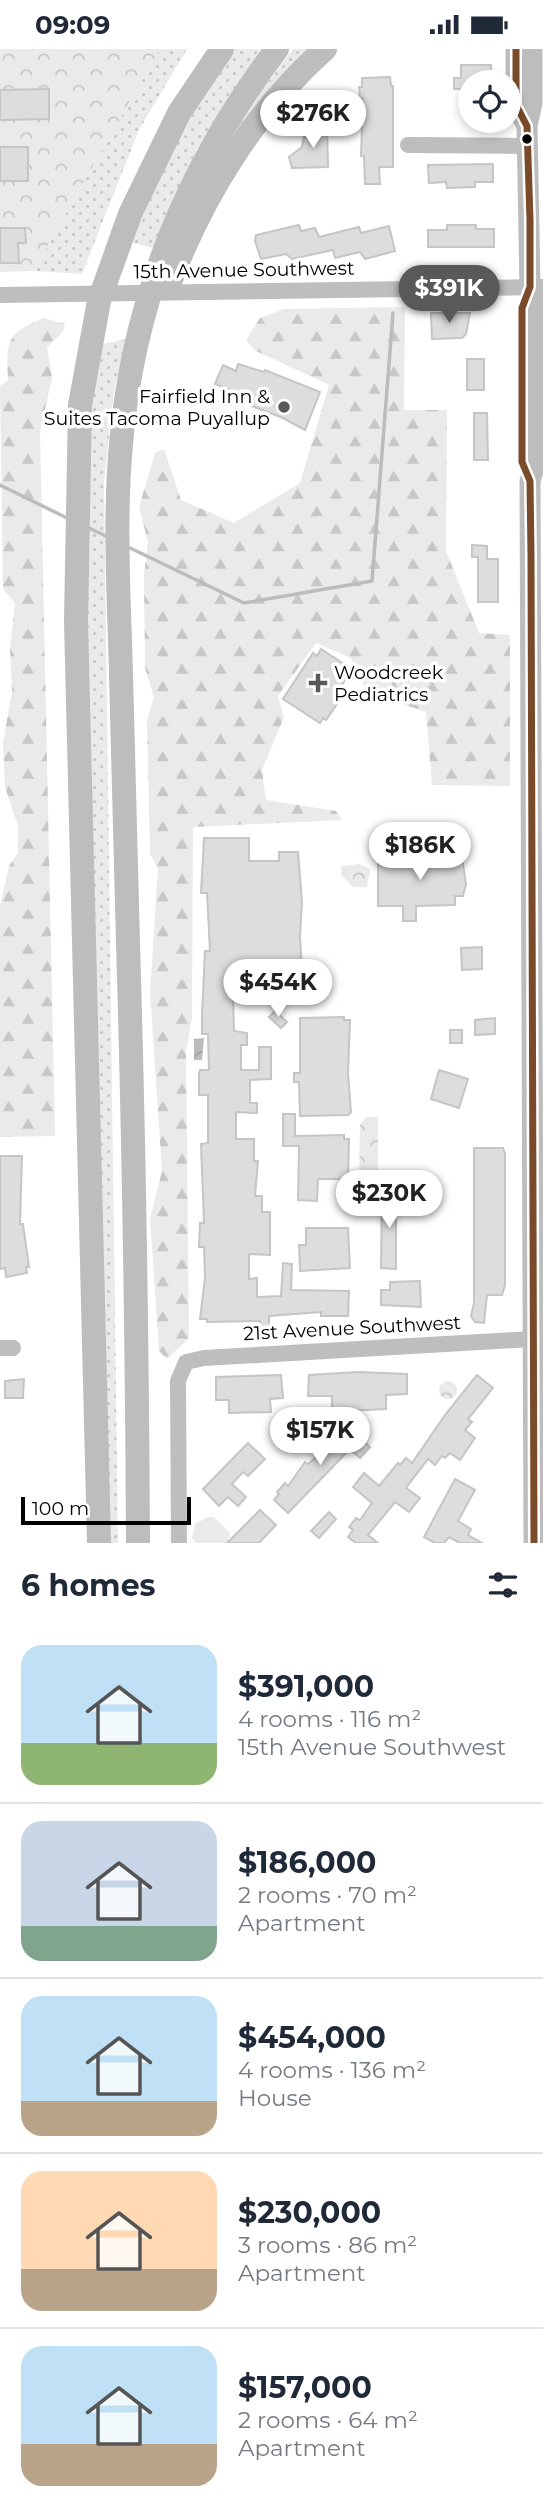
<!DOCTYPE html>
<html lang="en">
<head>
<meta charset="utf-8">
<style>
	:root { --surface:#fff; --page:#f2f2f3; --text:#1f2937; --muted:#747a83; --line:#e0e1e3; --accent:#595959 }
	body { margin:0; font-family:Montserrat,sans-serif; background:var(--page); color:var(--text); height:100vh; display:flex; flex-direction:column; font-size:26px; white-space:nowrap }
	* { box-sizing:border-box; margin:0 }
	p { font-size:23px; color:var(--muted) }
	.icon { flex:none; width:38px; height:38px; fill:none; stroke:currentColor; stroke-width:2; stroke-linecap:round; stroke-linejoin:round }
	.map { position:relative; height:1494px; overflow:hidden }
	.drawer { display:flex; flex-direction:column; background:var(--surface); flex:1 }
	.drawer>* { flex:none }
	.tools { position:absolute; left:458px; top:21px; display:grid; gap:14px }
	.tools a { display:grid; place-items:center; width:63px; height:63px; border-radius:50%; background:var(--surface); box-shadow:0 4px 10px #0003; font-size:35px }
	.scale { position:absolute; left:21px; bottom:18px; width:170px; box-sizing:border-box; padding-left:7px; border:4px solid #000; border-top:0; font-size:19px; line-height:24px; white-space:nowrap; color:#000; -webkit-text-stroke:5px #fff; paint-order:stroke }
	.price { position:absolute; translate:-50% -60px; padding:0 16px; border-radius:24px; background:#fff; color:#222; font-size:23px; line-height:46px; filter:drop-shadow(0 2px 4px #0008) }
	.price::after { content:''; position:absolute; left:50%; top:42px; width:21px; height:16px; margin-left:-10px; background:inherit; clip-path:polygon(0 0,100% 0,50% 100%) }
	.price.on { background:var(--accent); color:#fff }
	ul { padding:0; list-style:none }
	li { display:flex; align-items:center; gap:21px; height:175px; padding:0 21px }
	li+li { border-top:2px solid var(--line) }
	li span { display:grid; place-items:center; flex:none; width:196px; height:140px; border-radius:21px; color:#555 }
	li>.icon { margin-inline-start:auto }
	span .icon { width:84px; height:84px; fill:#fffc; stroke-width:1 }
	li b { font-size:30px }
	h2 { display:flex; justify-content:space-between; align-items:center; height:84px; padding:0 21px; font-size:30px }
	.status { display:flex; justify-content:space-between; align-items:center; height:49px; padding:0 35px; background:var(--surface); direction:ltr }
	.status svg { height:19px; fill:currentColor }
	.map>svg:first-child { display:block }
	.grass { fill:url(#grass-dots) }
	.forest { fill:url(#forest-firs) }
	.park { fill:url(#park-crowns) }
	.garden { fill:#eaeaea }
	.water { fill:url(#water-waves) }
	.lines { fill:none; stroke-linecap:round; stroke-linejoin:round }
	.stream { stroke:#bcbcbc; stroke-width:3.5 }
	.building { fill:#ddd; stroke:#c5c5c5; stroke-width:2 }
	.minor { stroke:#bebebe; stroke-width:16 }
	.major { stroke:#bdbdbd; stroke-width:21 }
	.highway { stroke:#bdbdbd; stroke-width:24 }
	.bus-1-casing { stroke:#fff; stroke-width:12 }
	.bus-1 { stroke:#7a4b2a; stroke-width:7 }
	.bus-dot { fill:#000; stroke:#fff; stroke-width:2.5 }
	.poi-dot { fill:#595959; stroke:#fff; stroke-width:2.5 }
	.labels { text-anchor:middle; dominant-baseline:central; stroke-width:7; stroke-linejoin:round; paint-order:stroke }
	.street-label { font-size:19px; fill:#000; stroke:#fff }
	.poi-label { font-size:19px; fill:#000; stroke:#fff; text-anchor:end }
</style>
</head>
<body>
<div class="status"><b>09:09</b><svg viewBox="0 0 49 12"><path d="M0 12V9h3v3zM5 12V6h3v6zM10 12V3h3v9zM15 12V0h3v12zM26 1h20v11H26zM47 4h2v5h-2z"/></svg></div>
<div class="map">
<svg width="543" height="1494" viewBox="0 0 543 1494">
	<defs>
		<pattern id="grass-dots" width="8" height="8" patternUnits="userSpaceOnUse" patternTransform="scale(1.75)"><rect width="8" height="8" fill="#eaeaea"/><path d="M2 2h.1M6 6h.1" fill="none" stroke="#c7c7c7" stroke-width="1.8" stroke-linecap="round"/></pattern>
		<pattern id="forest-firs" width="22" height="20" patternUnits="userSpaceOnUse" patternTransform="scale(1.75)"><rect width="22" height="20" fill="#eaeaea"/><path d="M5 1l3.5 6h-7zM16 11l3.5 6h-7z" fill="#c7c7c7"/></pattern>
		<pattern id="park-crowns" width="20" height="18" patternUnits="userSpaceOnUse" patternTransform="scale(1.75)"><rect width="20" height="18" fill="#eaeaea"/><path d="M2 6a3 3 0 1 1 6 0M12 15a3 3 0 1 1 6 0" fill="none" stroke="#c7c7c7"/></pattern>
		<pattern id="water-waves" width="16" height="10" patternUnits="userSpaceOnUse" patternTransform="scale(1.75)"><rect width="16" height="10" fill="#bcbcbc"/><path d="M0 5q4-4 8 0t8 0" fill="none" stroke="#a0a0a0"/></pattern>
	</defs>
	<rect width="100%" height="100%" fill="#fff"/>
	<g class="grass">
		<path d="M160 0H187L139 81 82 225 33 222Z"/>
		<path d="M234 0H263L197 100 153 199 129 193 173 95Z"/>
		<path d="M293 0H310L226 97 248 59Z"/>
		<path d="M126 290 114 341 104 433 118 1494H107L84 417 99 296Z"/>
	</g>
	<g class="forest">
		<path d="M405 258 404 361H447L446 502 479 584 510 586V737L432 736 426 663 367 643 351 609 316 594 278 647 284 668 262 721 266 751 336 762 342 771 193 778 192 969 186 1003 189 1289 167 1310 159 1302 150 1170 162 1122 150 943 158 820 150 804 147 671 154 648 145 619 144 526 148 493 139 458 155 404 164 400 181 451 234 474 300 434 329 336 256 302 246 291 260 269 284 260Z"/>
		<path d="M44 269 65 275 63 283 47 298 52 329 40 383 55 1087 0 1088V857L9 817 18 804V777L5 738 3 694 12 642 10 599 15 554 3 540 0 337 8 331C6 291 6 285 44 269Z"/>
	</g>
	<g class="park">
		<path d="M0 0H160L33 222 0 223Z"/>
		<path d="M360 815 370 820 367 838H353L341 826V817Z"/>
		<path d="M366 1068H378V1133L359 1132 360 1076Z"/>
		<circle cx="448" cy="1341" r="9"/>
	</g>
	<path class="garden" d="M208 1468H214L230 1484 228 1494H195L192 1489 195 1475Z"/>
	<path class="water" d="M204 989 202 1011H194V990Z"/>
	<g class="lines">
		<g class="stream">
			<path d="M0 436 67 469"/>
			<path d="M87 478 108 488"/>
			<path d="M128 498 244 554 372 532 393 264"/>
		</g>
	</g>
	<g class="building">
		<path d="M461 16H491V33H471V46H461V40H454V29H461Z"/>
		<path d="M390 28 391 37H393V118H379L380 135H365L364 107H361L363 49H360L359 38H362V29Z"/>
		<path d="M49 40V70L0 71V41Z"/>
		<path d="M327 75 328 118 292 119 289 108 302 98 304 88 310 89V82L314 76Z"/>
		<rect x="0" y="98" width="28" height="34"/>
		<path d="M493 115V133H475V138L447 139 446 133 429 134 428 116Z"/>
		<path d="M299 176 301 182 315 179 319 188 359 178 361 184 389 177 395 202 365 210 360 203 335 209 333 201 292 210 286 205 261 210 255 192 256 186Z"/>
		<path d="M447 176H476V180H494V198H428V181H447Z"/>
		<path d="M0 179H25L26 194H18L19 214H0Z"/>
		<path d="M431 264H470L466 285 462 289 432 290Z"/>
		<rect x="467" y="310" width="17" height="31"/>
		<path d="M238 315 264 323 265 321 320 343 305 381 283 369 226 347 229 340 215 335 223 316 236 322Z"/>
		<path d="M474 364H487L488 411H474Z"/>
		<path d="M472 496 487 497V510H498V553H478V508H472Z"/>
		<path d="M321 600 347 617 342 624 347 628 335 647 337 655 326 671 323 669 320 674 283 650 313 604 317 607Z"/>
		<path d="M204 789H249V812H279V803H298L302 853 300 888 304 955 262 952V948H233L234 982 247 984V996H241V1021H259V998H271V1030L250 1031V1054H257V1064L236 1063V1090H254V1112H258L255 1147H262V1163H270V1206L249 1205V1230L257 1229V1248L281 1247 283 1214 292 1215 291 1241 349 1242 348 1267H321V1263L269 1267V1281H260V1272L207 1273V1270H200L205 1229 204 1198H199L200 1174H204L201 1095 208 1094V1046H199V1025L200 1021H209L208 985H202V965L205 902H210L207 844H201Z"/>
		<path d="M433 806 462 808 466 835 463 847H455V856L416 857V872H403V857H378V809Z"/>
		<path d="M482 898V920L462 921 461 899Z"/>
		<path d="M275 962 287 973 281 979 269 968Z"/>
		<path d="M344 968V971H350L348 1024 351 1063 348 1066 300 1067 299 1033H294V1024H300V969Z"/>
		<path d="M495 969V985L475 986V971Z"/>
		<rect x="450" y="981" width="12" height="13"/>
		<path d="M439 1021 468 1030 459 1059 431 1050Z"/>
		<path d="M283 1065H295V1087L344 1086V1090H349L348 1130H318L317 1152 298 1151 299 1097H283Z"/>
		<path d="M474 1099H503L505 1105V1236L502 1246H487L484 1274 475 1273 471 1267 474 1254Z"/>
		<path d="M0 1107H22L20 1175H23L29 1218H26L27 1224 6 1228 5 1219 0 1220Z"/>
		<path d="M382 1142H396V1220L381 1219Z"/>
		<path d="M306 1179H348L350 1219 300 1222 299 1196H306Z"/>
		<path d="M420 1232 421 1258 381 1256V1241H390V1233Z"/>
		<path d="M358 1323 407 1325V1345L386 1346V1360L368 1361H332V1347H308L309 1326Z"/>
		<path d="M281 1326 283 1349 270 1350 271 1363 229 1364V1351H216V1328Z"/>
		<path d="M477 1326 493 1339 468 1370 472 1373 465 1381 475 1389 460 1411 450 1404 445 1409 442 1407 435 1416 428 1410 406 1439 420 1449 409 1463 395 1453 368 1486 378 1494H356L348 1488 353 1481 349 1478 356 1469 360 1471 372 1454 353 1438 364 1424 379 1437 398 1414 400 1416 406 1409 412 1414 445 1366Z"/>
		<path d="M24 1330 23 1349H5V1332Z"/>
		<path d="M346 1375 370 1398 360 1409 350 1400 288 1464 274 1451 279 1445 277 1443 285 1434 288 1437 305 1413 308 1415 315 1409 328 1395 325 1393Z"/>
		<path d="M248 1394 265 1410 248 1427 243 1423 232 1435 246 1448 238 1457 228 1448 219 1457 203 1440Z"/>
		<path d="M455 1430 475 1441 458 1472 471 1480 468 1486 482 1494H460L449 1488 444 1494H435L424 1488Z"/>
		<path d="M260 1461 276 1476 259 1494H227Z"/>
		<path d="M329 1463 336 1470 319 1489 311 1482Z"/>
	</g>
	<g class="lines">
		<g class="minor">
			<path d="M408 96 527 97"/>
			<path d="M0 246 543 238"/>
			<path d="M0 1299H13"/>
			<path d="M179 1494 178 1332 186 1313 204 1309 533 1290"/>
		</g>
		<g class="major">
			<path d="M516 0V56L527 77"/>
			<path d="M532 0V54L527 77 530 238 536 260 537 409 530 432 534 1494"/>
		</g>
		<g class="highway">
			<path d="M168 238C201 149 253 64 325 0"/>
			<path d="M99 1494 76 573 80 356 99 252 130 165 179 64 222 0"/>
			<path d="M138 1494C137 1294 134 1094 128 894 126 805 123 715 121 625 119 549 114 471 121 395 133 250 189 115 277 0"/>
		</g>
		<defs>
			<path id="bus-1" d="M516 0V56L527 77 530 171V238L522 259V413L530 432 531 507 534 1494"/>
		</defs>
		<use href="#bus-1" class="bus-1-casing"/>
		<use href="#bus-1" class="bus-1"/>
	</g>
	<circle class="bus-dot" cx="527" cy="90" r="6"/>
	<g class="poi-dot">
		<circle cx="284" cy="358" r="7"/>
		<path d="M314.5 623.5h7v7h7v7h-7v7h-7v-7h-7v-7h7z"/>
	</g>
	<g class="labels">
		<g class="street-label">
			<text transform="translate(244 221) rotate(-1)">15th Avenue Southwest</text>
			<text transform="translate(352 1279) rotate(-3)">21st Avenue Southwest</text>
		</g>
		<g class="poi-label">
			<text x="270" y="347">Fairfield Inn &amp;<tspan x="270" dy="22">Suites Tacoma Puyallup</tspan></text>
			<text x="334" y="623" text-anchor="start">Woodcreek<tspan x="334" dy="22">Pediatrics</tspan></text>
		</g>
	</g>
</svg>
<div class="tools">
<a><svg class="icon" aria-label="locate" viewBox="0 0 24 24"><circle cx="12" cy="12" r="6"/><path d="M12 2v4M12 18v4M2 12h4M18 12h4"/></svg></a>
</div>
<div class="scale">100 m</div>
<b class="price" style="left:313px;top:101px">$276K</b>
<b class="price on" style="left:449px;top:276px">$391K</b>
<b class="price" style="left:420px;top:833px">$186K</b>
<b class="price" style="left:278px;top:970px">$454K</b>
<b class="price" style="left:389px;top:1181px">$230K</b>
<b class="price" style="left:320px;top:1418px">$157K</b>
</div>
<section class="drawer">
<h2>6 homes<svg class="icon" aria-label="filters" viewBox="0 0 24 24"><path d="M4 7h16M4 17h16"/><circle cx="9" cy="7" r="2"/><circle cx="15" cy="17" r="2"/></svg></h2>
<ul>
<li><span style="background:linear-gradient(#bfe0f5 70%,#8fb573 0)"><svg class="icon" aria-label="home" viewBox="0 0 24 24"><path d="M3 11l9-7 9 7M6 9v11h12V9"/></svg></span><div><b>$391,000</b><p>4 rooms · 116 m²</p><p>15th Avenue Southwest</p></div></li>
<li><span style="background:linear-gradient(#c9d6e8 75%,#7fa58c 0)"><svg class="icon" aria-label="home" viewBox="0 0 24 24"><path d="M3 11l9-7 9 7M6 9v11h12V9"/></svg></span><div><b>$186,000</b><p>2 rooms · 70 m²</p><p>Apartment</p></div></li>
<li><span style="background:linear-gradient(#bfe0f5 75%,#b9a48a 0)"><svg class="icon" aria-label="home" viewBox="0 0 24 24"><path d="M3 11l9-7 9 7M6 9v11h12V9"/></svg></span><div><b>$454,000</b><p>4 rooms · 136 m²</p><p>House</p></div></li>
<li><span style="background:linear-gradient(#ffd9b3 70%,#b9a48a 0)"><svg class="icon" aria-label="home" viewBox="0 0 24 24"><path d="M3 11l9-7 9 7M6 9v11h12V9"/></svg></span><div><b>$230,000</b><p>3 rooms · 86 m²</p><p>Apartment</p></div></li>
<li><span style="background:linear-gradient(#bfe0f5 70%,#b9a48a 0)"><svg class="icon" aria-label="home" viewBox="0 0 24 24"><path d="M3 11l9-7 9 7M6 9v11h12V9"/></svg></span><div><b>$157,000</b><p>2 rooms · 64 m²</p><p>Apartment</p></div></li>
</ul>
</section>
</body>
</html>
